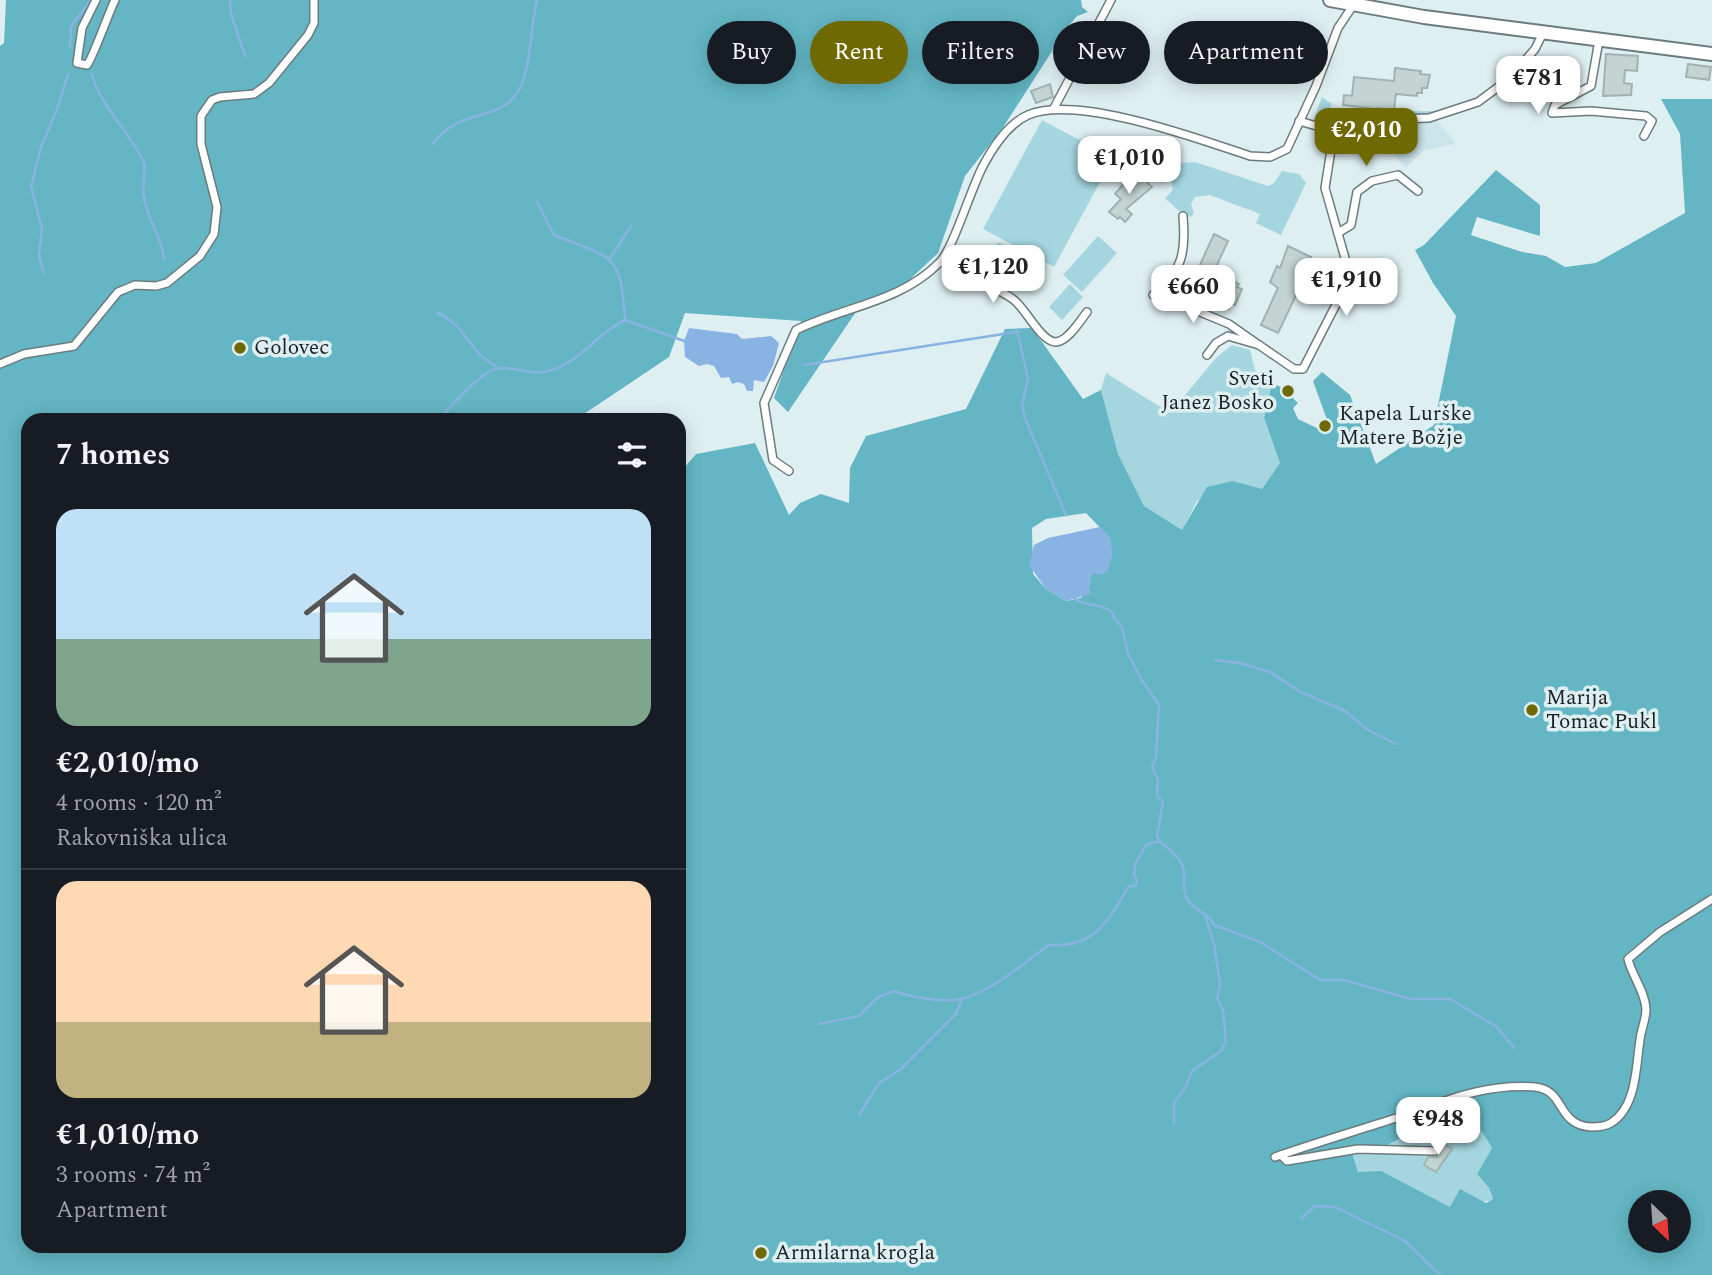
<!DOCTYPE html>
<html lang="en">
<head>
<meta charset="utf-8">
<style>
	:root { --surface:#171b24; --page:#242831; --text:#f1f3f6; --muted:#9ea1a6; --line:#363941; --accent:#6f6902 }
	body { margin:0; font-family:Spectral,serif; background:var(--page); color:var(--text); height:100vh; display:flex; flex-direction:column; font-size:26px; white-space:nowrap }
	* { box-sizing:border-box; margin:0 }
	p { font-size:23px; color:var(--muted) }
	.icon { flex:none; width:38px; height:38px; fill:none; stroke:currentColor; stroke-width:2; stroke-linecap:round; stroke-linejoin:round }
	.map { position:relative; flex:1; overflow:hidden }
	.panel { position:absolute; left:21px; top:413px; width:665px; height:840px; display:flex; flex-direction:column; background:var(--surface); border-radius:21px; box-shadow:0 4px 18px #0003 }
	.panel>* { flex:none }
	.top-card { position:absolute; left:707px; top:21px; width:665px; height:63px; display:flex; gap:14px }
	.needle { width:46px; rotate:155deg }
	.tools { position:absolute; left:1628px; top:1190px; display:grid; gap:14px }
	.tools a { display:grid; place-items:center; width:63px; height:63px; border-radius:50%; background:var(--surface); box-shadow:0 4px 18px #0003; font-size:35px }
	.price { position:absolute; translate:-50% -60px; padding:0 16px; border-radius:14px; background:#fff; color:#222; font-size:23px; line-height:46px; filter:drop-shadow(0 2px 4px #0008) }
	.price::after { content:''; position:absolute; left:50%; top:42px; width:21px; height:16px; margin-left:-10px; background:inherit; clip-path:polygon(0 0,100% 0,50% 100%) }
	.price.selected { background:var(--accent); color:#fff }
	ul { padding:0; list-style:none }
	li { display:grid; align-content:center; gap:14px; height:371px; padding:0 35px }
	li+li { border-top:2px solid var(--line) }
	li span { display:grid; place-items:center; height:217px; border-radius:21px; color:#555 }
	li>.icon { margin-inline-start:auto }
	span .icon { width:126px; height:126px; fill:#fffc; stroke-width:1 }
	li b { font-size:30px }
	h2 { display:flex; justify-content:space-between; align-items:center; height:84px; padding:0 35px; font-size:30px }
	.pill { padding:0 24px; border-radius:32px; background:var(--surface); box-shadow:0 4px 18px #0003; font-size:24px; line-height:63px }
	.pill.selected { background:var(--accent); color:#fff }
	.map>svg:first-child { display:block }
	.built { fill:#cbe5ea }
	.green { fill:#a5d6e0 }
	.forest { fill:#64b6c4; fill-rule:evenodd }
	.water { fill:#89b3e3 }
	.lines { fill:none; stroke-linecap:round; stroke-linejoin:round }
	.stream { stroke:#89b3e3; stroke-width:2.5 }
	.building { fill:#c3d4d2; stroke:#a1b2b0; stroke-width:2 }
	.street-casing { stroke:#6c7b7d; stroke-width:10 }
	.primary-casing { stroke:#6c7b7d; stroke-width:16 }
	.street { stroke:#fff; stroke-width:7 }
	.primary { stroke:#fff; stroke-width:12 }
	.poi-dot { fill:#6f6902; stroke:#deeff2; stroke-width:2.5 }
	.labels { text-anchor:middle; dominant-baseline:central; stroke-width:7; stroke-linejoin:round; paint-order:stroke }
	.poi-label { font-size:21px; fill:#1b2122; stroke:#deeff2; text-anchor:start }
</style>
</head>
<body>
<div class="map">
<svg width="1712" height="1275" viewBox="0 0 1712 1275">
	<rect width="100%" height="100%" fill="#deeff2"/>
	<path class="built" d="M1436 120 1455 141 1454 144 1423 151 1406 168 1371 129 1384 125Z"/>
	<g class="green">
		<path d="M1322 97 1332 104 1328 112 1337 119 1342 114 1345 120 1365 112 1441 111 1411 117 1361 118 1333 126 1313 121Z"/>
		<path d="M1042 120 1113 158 1054 267 983 229Z"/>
		<path d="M1195 162 1268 186 1274 183 1282 171 1299 174 1306 183 1281 235 1256 223 1260 214 1210 195 1195 197 1191 204 1194 213 1191 217 1179 211 1165 198 1173 190 1170 176 1181 163Z"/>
		<path d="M1098 236 1117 253 1082 292 1063 275Z"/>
		<path d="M998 242 1046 267 1035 290 987 265Z"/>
		<path d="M1070 284 1083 297 1062 320 1049 307Z"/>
		<path d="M1232 345 1250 350 1255 370 1272 383 1264 418 1280 463 1262 490 1233 481 1197 501 1182 531 1144 506 1118 454 1101 390 1106 373 1170 413 1216 358Z"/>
		<path d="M1474 1117 1492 1148 1477 1174 1489 1188 1493 1200 1450 1207 1412 1188 1358 1172 1352 1153 1386 1146 1441 1122Z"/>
	</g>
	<path class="forest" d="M6 0H1081L1082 7 1088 12 1077 16 1067 28 1002 129 965 176 938 253 904 285 862 303 788 412 774 398 801 321 685 313 669 357 575 420H28V1246H679V474L696 454 755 443 789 515 800 503 821 494 849 503 850 468 866 436 966 409 1005 329 1032 328 1083 399 1101 390 1118 454 1144 506 1182 530 1207 487 1233 481 1262 489 1280 463 1264 418 1272 383 1283 388 1298 403 1293 408 1298 419 1325 432 1330 428 1313 381 1322 372 1350 395 1376 464 1434 425 1456 316 1433 283 1415 250 1424 245 1496 170 1540 205V236L1477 217 1471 235 1522 252 1546 256 1565 267 1596 263 1685 213 1680 134 1661 99H1712V1275H0V46L4 43ZM1086 513 1108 536 1112 556 1092 572 1089 587 1081 598 1066 601 1046 589 1033 574 1032 528 1046 519ZM1473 1117 1492 1148 1477 1174 1489 1188 1493 1199 1486 1203 1460 1189 1450 1207 1381 1171 1358 1172 1352 1153 1385 1152 1386 1146C1414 1131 1442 1121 1473 1117ZM1640 1202H1678V1241H1640Z"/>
	<g class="water">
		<path d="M689 328 737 334 742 339 771 336 779 343 773 366 764 382 754 380 753 391H747L744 384 738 382 732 384 729 377 721 378 714 366 707 364 699 366 685 357 684 341Z"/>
		<path d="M1100 527 1111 538 1112 556 1108 571 1100 575 1092 573 1089 587 1091 594 1066 601 1046 589 1029 565 1034 545 1048 538Z"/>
	</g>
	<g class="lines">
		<g class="stream">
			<path d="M230 0 231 14 245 56"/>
			<path d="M70 47 71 26 91 0"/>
			<path d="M92 74C99 104 130 133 144 162 146 167 142 188 144 198 148 221 161 234 164 259"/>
			<path d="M433 144C457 109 494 122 515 96 532 75 530 26 537 0"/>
			<path d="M537 202 554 235C611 259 620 249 625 318"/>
			<path d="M610 258 631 226"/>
			<path d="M44 273 39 256 42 229 31 187 41 147 58 107 68 74"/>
			<path d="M438 313C469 328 468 352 496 366"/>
			<path d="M1017 330 1028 379 1022 405 1025 418 1066 515"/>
			<path d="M804 365 1016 332"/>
			<path d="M438 420C451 407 483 368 500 368 516 367 533 376 549 371 581 362 597 333 625 320L687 342"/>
			<path d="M1215 660 1240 663 1270 672 1299 691 1345 711 1368 730 1396 744"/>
			<path d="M1160 842C1170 849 1182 859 1184 871 1185 883 1181 893 1190 903 1197 912 1209 913 1214 925L1260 942 1320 980H1344L1411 999H1450L1497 1027 1514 1048"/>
			<path d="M819 1024 859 1016 878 997 894 991C910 997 948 1004 965 998 996 988 1023 964 1049 945 1094 948 1108 922 1128 887L1136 885 1137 880 1134 875 1135 864 1146 845 1160 841 1157 836 1163 802 1157 796 1158 780 1152 766 1156 758 1159 705 1141 679 1128 654 1122 627 1114 618 1113 613C1101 602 1087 608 1075 599"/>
			<path d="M859 1115 879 1083 900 1070 956 1014 962 999"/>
			<path d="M1174 1124V1103L1185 1088 1192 1071 1221 1051 1226 1041 1223 1010 1217 998 1220 985 1214 944 1205 915"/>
			<path d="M1302 1218 1315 1206 1335 1207 1405 1241 1440 1275"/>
		</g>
	</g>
	<g class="building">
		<path d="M1606 54 1638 56 1637 71 1625 70 1624 83 1632 84 1631 95 1603 96Z"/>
		<path d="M1688 64 1711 67 1709 80 1686 77Z"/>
		<path d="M1395 68 1421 71 1420 74 1430 75 1427 88H1422V93H1417V96L1396 94 1394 110 1377 108 1376 113 1369 112 1370 108 1343 105 1344 95 1352 96 1354 77 1394 81Z"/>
		<path d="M1050 84 1053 97 1036 103 1031 91Z"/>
		<path d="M1137 173 1152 187 1126 209 1132 214 1125 222 1120 217 1118 219 1109 212 1121 199 1115 194 1132 174 1135 176Z"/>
		<path d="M1214 234 1228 241 1209 282 1223 289 1226 282 1231 285 1233 281 1239 284 1237 287 1242 289 1235 305 1232 304 1229 309 1218 300 1220 295 1206 288 1203 296 1189 289Z"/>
		<path d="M1288 246 1311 257 1298 278 1303 281 1278 333 1261 325 1278 288 1270 282 1277 266 1280 268Z"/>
		<path d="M1437 1140 1452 1149 1436 1172 1424 1165 1428 1157H1438L1440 1154V1148L1435 1145Z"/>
	</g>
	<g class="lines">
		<defs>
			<g id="street">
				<path d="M96 0 82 28 77 63 87 65C92 60 109 12 115 0"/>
				<path d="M1599 40 1591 86 1555 105 1552 113 1591 111 1646 116 1652 121 1644 136"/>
				<path d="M1054 108 1111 0"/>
				<path d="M1299 121 1334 131 1365 120 1429 118 1478 102 1509 79 1535 49 1543 33"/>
				<path d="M1338 233 1351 225 1357 192 1372 181 1398 175 1418 191"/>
				<path d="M942 260C963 280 992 283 1014 300 1026 309 1041 342 1056 342 1068 341 1080 321 1087 312"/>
				<path d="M1163 287 1183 305 1229 324 1259 345 1228 336 1216 343 1207 355"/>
				<path d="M1153 295C1183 271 1186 252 1183 216"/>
				<path d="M1259 345 1294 369H1303L1347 283 1349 272 1325 188 1334 131"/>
				<path d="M0 364 24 354 74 346 118 292 135 285 156 286 167 283 200 256 214 234 217 207 201 144V116L212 100 220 97 254 94 269 83 308 35 314 23V0"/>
				<path d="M789 471 773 460 764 403 796 330C845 306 899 303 939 263 953 250 971 188 983 166 993 147 1008 124 1028 115 1077 94 1199 139 1250 156L1270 157 1287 149 1316 86 1338 28 1354 4"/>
				<path d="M1281 1155 1287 1161 1358 1149 1435 1151"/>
				<path d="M1275 1157C1315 1143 1356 1131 1396 1118 1443 1102 1483 1083 1535 1087 1566 1090 1556 1125 1591 1127 1598 1127 1606 1126 1611 1123 1637 1107 1636 1065 1640 1040 1641 1029 1646 1020 1646 1009 1645 991 1632 976 1628 959L1660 932 1712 899"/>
			</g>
			<path id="primary" d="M1330 0 1424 17 1712 54"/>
		</defs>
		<use href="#street" class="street-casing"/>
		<use href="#primary" class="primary-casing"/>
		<use href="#street" class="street"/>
		<use href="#primary" class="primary"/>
	</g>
	<g class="poi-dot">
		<circle cx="240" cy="348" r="7"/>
		<circle cx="1288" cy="391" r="7"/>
		<circle cx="1325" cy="426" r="7"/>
		<circle cx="1532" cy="710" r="7"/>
		<circle cx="761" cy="1253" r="7"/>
	</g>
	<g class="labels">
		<g class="poi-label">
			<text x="254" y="348">Golovec</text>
			<text x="1274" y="379" text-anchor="end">Sveti<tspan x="1274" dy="24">Janez Bosko</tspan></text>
			<text x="1339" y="414">Kapela Lurške<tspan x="1339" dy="24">Matere Božje</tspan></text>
			<text x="1546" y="698">Marija<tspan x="1546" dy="24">Tomac Pukl</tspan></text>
			<text x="775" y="1253">Armilarna krogla</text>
		</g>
	</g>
</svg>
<div class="tools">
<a><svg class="needle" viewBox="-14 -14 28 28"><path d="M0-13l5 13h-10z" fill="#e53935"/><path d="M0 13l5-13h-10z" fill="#9ea1a6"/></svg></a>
</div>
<b class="price" style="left:1538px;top:116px">€781</b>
<b class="price selected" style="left:1366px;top:168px">€2,010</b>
<b class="price" style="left:1129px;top:196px">€1,010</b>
<b class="price" style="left:993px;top:305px">€1,120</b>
<b class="price" style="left:1346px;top:318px">€1,910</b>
<b class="price" style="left:1193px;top:325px">€660</b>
<b class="price" style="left:1438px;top:1157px">€948</b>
<div class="top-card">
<a class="pill">Buy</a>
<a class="pill selected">Rent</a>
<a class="pill">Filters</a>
<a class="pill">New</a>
<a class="pill">Apartment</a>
</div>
<section class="panel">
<h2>7 homes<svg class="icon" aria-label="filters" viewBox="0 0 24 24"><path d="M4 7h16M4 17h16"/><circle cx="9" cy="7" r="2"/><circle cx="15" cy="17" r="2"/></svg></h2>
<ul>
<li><span style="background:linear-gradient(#bfe0f5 60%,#7fa58c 0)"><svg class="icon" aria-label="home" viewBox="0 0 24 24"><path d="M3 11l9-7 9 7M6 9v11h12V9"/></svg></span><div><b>€2,010/mo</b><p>4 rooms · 120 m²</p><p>Rakovniška ulica</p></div></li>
<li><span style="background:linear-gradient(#ffd9b3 65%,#c2b280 0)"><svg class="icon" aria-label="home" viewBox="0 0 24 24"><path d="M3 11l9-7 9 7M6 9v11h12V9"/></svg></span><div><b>€1,010/mo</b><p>3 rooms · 74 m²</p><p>Apartment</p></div></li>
</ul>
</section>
</div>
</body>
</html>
